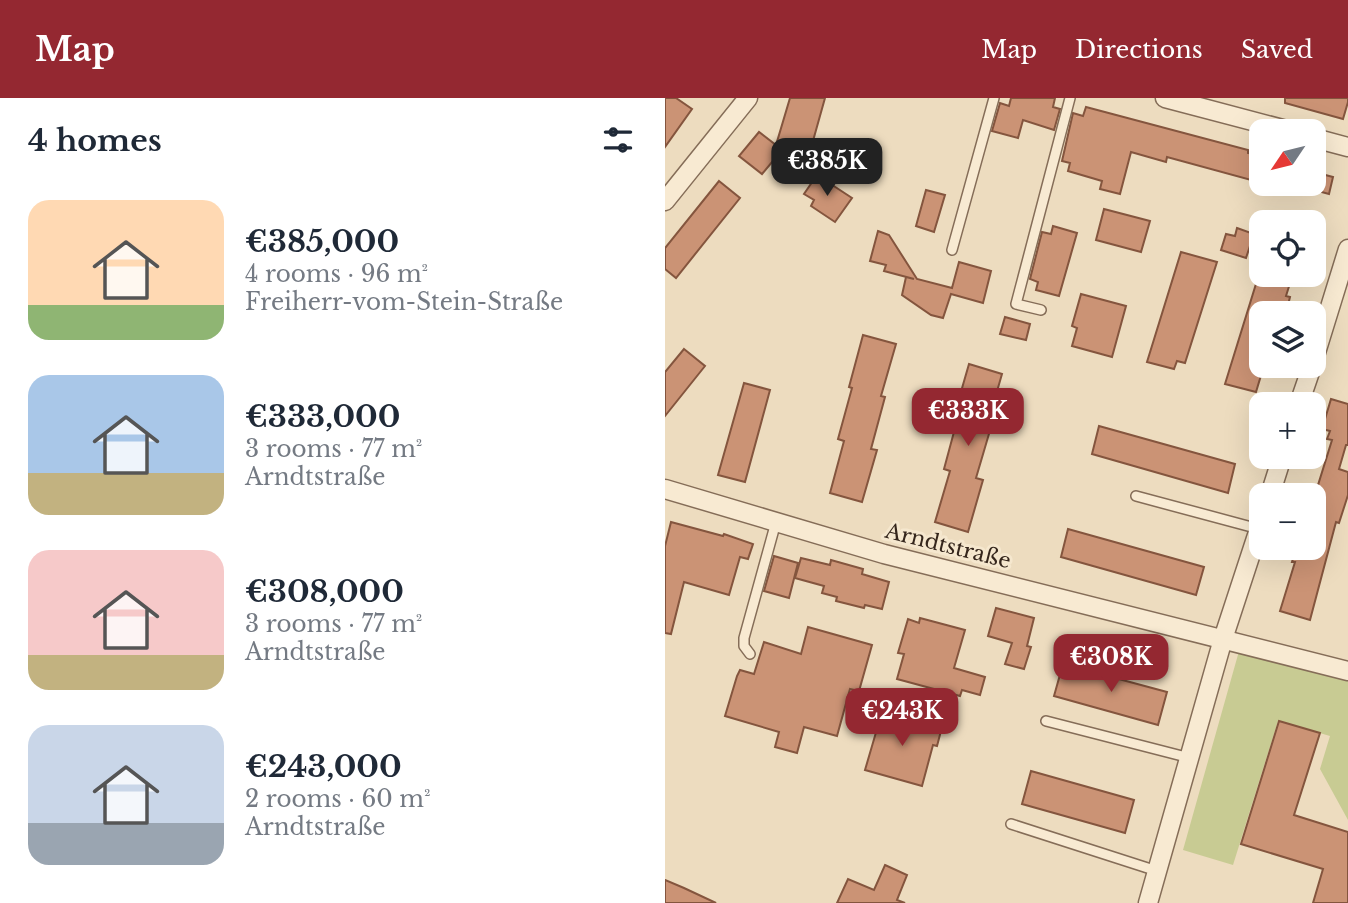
<!DOCTYPE html>
<html lang="en">
<head>
<meta charset="utf-8">
<style>
	:root { --surface:#fff; --page:#f6f6f7; --text:#1f2937; --muted:#747a83; --accent:#942831 }
	body { margin:0; font-family:"Libre Baskerville",serif; background:var(--page); color:var(--text); height:100vh; display:flex; flex-direction:column; font-size:26px; white-space:nowrap }
	* { box-sizing:border-box; margin:0 }
	p { font-size:23px; color:var(--muted) }
	.icon { flex:none; width:38px; height:38px; fill:none; stroke:currentColor; stroke-width:2; stroke-linecap:round; stroke-linejoin:round }
	.map { position:relative; flex:1; overflow:hidden }
	.panel { display:flex; flex-direction:column; background:var(--surface); width:665px }
	.panel>* { flex:none }
	.needle { width:46px; rotate:235deg }
	.fabs { position:absolute; left:584px; top:21px; display:grid; gap:14px }
	.fabs a { display:grid; place-items:center; width:77px; height:77px; border-radius:14px; background:var(--surface); box-shadow:0 7px 28px #0002; font-size:35px }
	.price { position:absolute; translate:-50% -60px; padding:0 16px; border-radius:14px; background:var(--accent); color:#fff; font-size:23px; line-height:46px; filter:drop-shadow(0 2px 4px #0008) }
	.price::after { content:''; position:absolute; left:50%; top:42px; width:21px; height:16px; margin-left:-10px; background:inherit; clip-path:polygon(0 0,100% 0,50% 100%) }
	.price.active { background:#222; color:#fff }
	ul { padding:0; list-style:none }
	li { display:flex; align-items:center; gap:21px; height:175px; padding:0 28px }
	li span { display:grid; place-items:center; flex:none; width:196px; height:140px; border-radius:21px; color:#555 }
	li>.icon { margin-inline-start:auto }
	span .icon { width:84px; height:84px; fill:#fffc; stroke-width:1 }
	li b { font-size:30px }
	h2 { display:flex; justify-content:space-between; align-items:center; height:84px; padding:0 28px; font-size:30px }
	header { display:flex; align-items:center; gap:42px; box-sizing:border-box; height:98px; padding:0 35px; background:var(--accent); color:#fff }
	header strong { font-size:33px }
	nav { display:flex; gap:38px; margin-inline-start:auto; font-size:24px }
	main { display:flex; flex:1; min-height:0 }
	.map>svg:first-child { display:block }
	.green { fill:#c8cb93 }
	.building { fill:#cb9375; stroke:#84553e; stroke-width:2 }
	.lines { fill:none; stroke-linecap:round; stroke-linejoin:round }
	.lane-casing { stroke:#856d58; stroke-width:12 }
	.street-casing { stroke:#856d58; stroke-width:21 }
	.lane { stroke:#f8ead2; stroke-width:9 }
	.street { stroke:#f8ead2; stroke-width:18 }
	.labels { text-anchor:middle; dominant-baseline:central; stroke-width:6; stroke-linejoin:round; paint-order:stroke }
	.street-label { font-size:21px; fill:#35261c; stroke:#f5e7ce }
</style>
</head>
<body>
<header>
<strong>Map</strong>
<nav><a>Map</a><a>Directions</a><a>Saved</a></nav>
</header>
<main>
<section class="panel">
<h2>4 homes<svg class="icon" aria-label="filters" viewBox="0 0 24 24"><path d="M4 7h16M4 17h16"/><circle cx="9" cy="7" r="2"/><circle cx="15" cy="17" r="2"/></svg></h2>
<ul>
<li><span style="background:linear-gradient(#ffd9b3 75%,#8fb573 0)"><svg class="icon" aria-label="home" viewBox="0 0 24 24"><path d="M3 11l9-7 9 7M6 9v11h12V9"/></svg></span><div><b>€385,000</b><p>4 rooms · 96 m²</p><p>Freiherr-vom-Stein-Straße</p></div></li>
<li><span style="background:linear-gradient(#a9c7e8 70%,#c2b280 0)"><svg class="icon" aria-label="home" viewBox="0 0 24 24"><path d="M3 11l9-7 9 7M6 9v11h12V9"/></svg></span><div><b>€333,000</b><p>3 rooms · 77 m²</p><p>Arndtstraße</p></div></li>
<li><span style="background:linear-gradient(#f6c9c9 75%,#c2b280 0)"><svg class="icon" aria-label="home" viewBox="0 0 24 24"><path d="M3 11l9-7 9 7M6 9v11h12V9"/></svg></span><div><b>€308,000</b><p>3 rooms · 77 m²</p><p>Arndtstraße</p></div></li>
<li><span style="background:linear-gradient(#c9d6e8 70%,#9aa5b1 0)"><svg class="icon" aria-label="home" viewBox="0 0 24 24"><path d="M3 11l9-7 9 7M6 9v11h12V9"/></svg></span><div><b>€243,000</b><p>2 rooms · 60 m²</p><p>Arndtstraße</p></div></li>
</ul>
</section>
<div class="map">
<svg width="683" height="805" viewBox="0 0 683 805">
	<rect width="100%" height="100%" fill="#eddcbf"/>
	<path class="green" d="M576 546 683 573V722L655 671 665 638 613 623 568 767 518 752Z"/>
	<g class="building">
		<path d="M0 0H11L27 11 0 49Z"/>
		<path d="M125 0H160L146 50 133 47 124 58 117 52 97 76 74 58 94 34 111 47Z"/>
		<path d="M346 0H390L388 9 395 11 389 32 358 22 353 40 327 33 335 5 344 8Z"/>
		<path d="M620 0H683V4L678 21 620 5Z"/>
		<path d="M421 9 583 52V55L597 58V85L502 59 501 64 466 54 455 96 435 91 437 83 403 73 405 65 397 63 408 15 418 18Z"/>
		<path d="M649 74 668 79 664 96 649 92Z"/>
		<path d="M152 77 187 100 170 124 146 108 149 102 139 96Z"/>
		<path d="M54 83 75 100 11 180 0 171V150Z"/>
		<path d="M261 92 280 97 269 134 251 128Z"/>
		<path d="M439 111 485 123 476 154 431 142Z"/>
		<path d="M388 128 412 135 394 198 371 192 373 184 365 181 377 134 386 136Z"/>
		<path d="M572 130 589 136 581 160 556 152 561 136 570 138Z"/>
		<path d="M213 133 224 137 252 181 287 190 294 164 326 173 318 205 286 196 278 220 266 217 237 197 241 179 249 181 219 173 221 167 205 163Z"/>
		<path d="M516 154 552 164 520 265 512 263 509 271 482 264Z"/>
		<path d="M595 173 597 177H608L626 182 621 198 625 199 621 215H597V274L591 294 560 286Z"/>
		<path d="M416 196 461 208 447 259 407 248 412 230 407 228Z"/>
		<path d="M340 219 365 226 361 242 335 236Z"/>
		<path d="M198 237 231 246 216 298 220 299 206 351 212 352 197 404 165 395 179 343 173 341 187 290 184 289Z"/>
		<path d="M19 251 40 268 0 318V274Z"/>
		<path d="M304 266 337 276 322 328 326 329 311 380 318 382 303 434 270 424 285 373 279 371 293 319 289 318Z"/>
		<path d="M79 285 105 292 80 384 53 377Z"/>
		<path d="M666 301 683 306V347H681L674 371 683 374V397L674 425 671 424 645 522 615 513 630 464H627L631 450H649V400L667 342 662 341 665 333 657 331Z"/>
		<path d="M434 328 570 366 563 395 427 356Z"/>
		<path d="M6 424 58 438 59 436 88 446 83 461 75 459 64 497 19 484 6 536 0 535V448Z"/>
		<path d="M403 431 539 469 531 497 396 459Z"/>
		<path d="M109 458 133 465 124 500 99 493Z"/>
		<path d="M136 460 165 467 166 462 198 471 197 476 224 484 217 511 200 507 199 510 171 503 172 499 157 495 159 488 130 480Z"/>
		<path d="M331 510 369 520 362 548 366 549 359 571 340 566 347 545 323 538Z"/>
		<path d="M255 520 300 532 289 570 320 579 315 597 297 592 295 598 232 581 239 556 233 555 243 521 254 525Z"/>
		<path d="M143 529 207 547 194 593 185 591 172 638 139 629 132 655 110 649 114 634 60 618 72 578 75 572 89 576 99 544 136 556Z"/>
		<path d="M398 566 502 594 493 627 389 598Z"/>
		<path d="M214 612 277 629 272 648 268 647 257 688 200 672 212 631 209 630Z"/>
		<path d="M614 623 655 635 629 717 683 734V805H648L658 771 576 746Z"/>
		<path d="M366 673 469 702 460 735 357 706Z"/>
		<path d="M220 767 242 777 232 802 240 805H172L183 781 209 792Z"/>
		<path d="M0 782 19 790 51 805H0Z"/>
	</g>
	<g class="lines">
		<defs>
			<g id="lane">
				<path d="M287 152 329 0"/>
				<path d="M376 212 351 206 405 0"/>
				<path d="M471 398 594 431"/>
				<path d="M85 556 79 548V540L111 424"/>
				<path d="M381 623 525 660"/>
				<path d="M346 726 492 773"/>
			</g>
			<g id="street">
				<path d="M500 0 625 33"/>
				<path d="M649 40 683 49"/>
				<path d="M0 103 83 0"/>
				<path d="M649 261 683 151"/>
				<path d="M634 306 647 268"/>
				<path d="M0 391 219 456 683 573"/>
				<path d="M605 397 617 359"/>
				<path d="M483 805 558 541 597 422"/>
			</g>
		</defs>
		<use href="#lane" class="lane-casing"/>
		<use href="#street" class="street-casing"/>
		<use href="#lane" class="lane"/>
		<use href="#street" class="street"/>
	</g>
	<g class="labels">
		<g class="street-label">
			<text transform="translate(283 448) rotate(14)">Arndtstraße</text>
		</g>
	</g>
</svg>
<div class="fabs">
<a><svg class="needle" viewBox="-14 -14 28 28"><path d="M0-13l5 13h-10z" fill="#e53935"/><path d="M0 13l5-13h-10z" fill="#747a83"/></svg></a>
<a><svg class="icon" aria-label="locate" viewBox="0 0 24 24"><circle cx="12" cy="12" r="6"/><path d="M12 2v4M12 18v4M2 12h4M18 12h4"/></svg></a>
<a><svg class="icon" aria-label="layers" viewBox="0 0 24 24"><path d="M12 4l9 5-9 5-9-5zM3 14l9 5 9-5"/></svg></a>
<a>+</a>
<a>−</a>
</div>
<b class="price active" style="left:162px;top:100px">€385K</b>
<b class="price" style="left:303px;top:350px">€333K</b>
<b class="price" style="left:446px;top:596px">€308K</b>
<b class="price" style="left:237px;top:650px">€243K</b>
</div>
</main>
</body>
</html>
